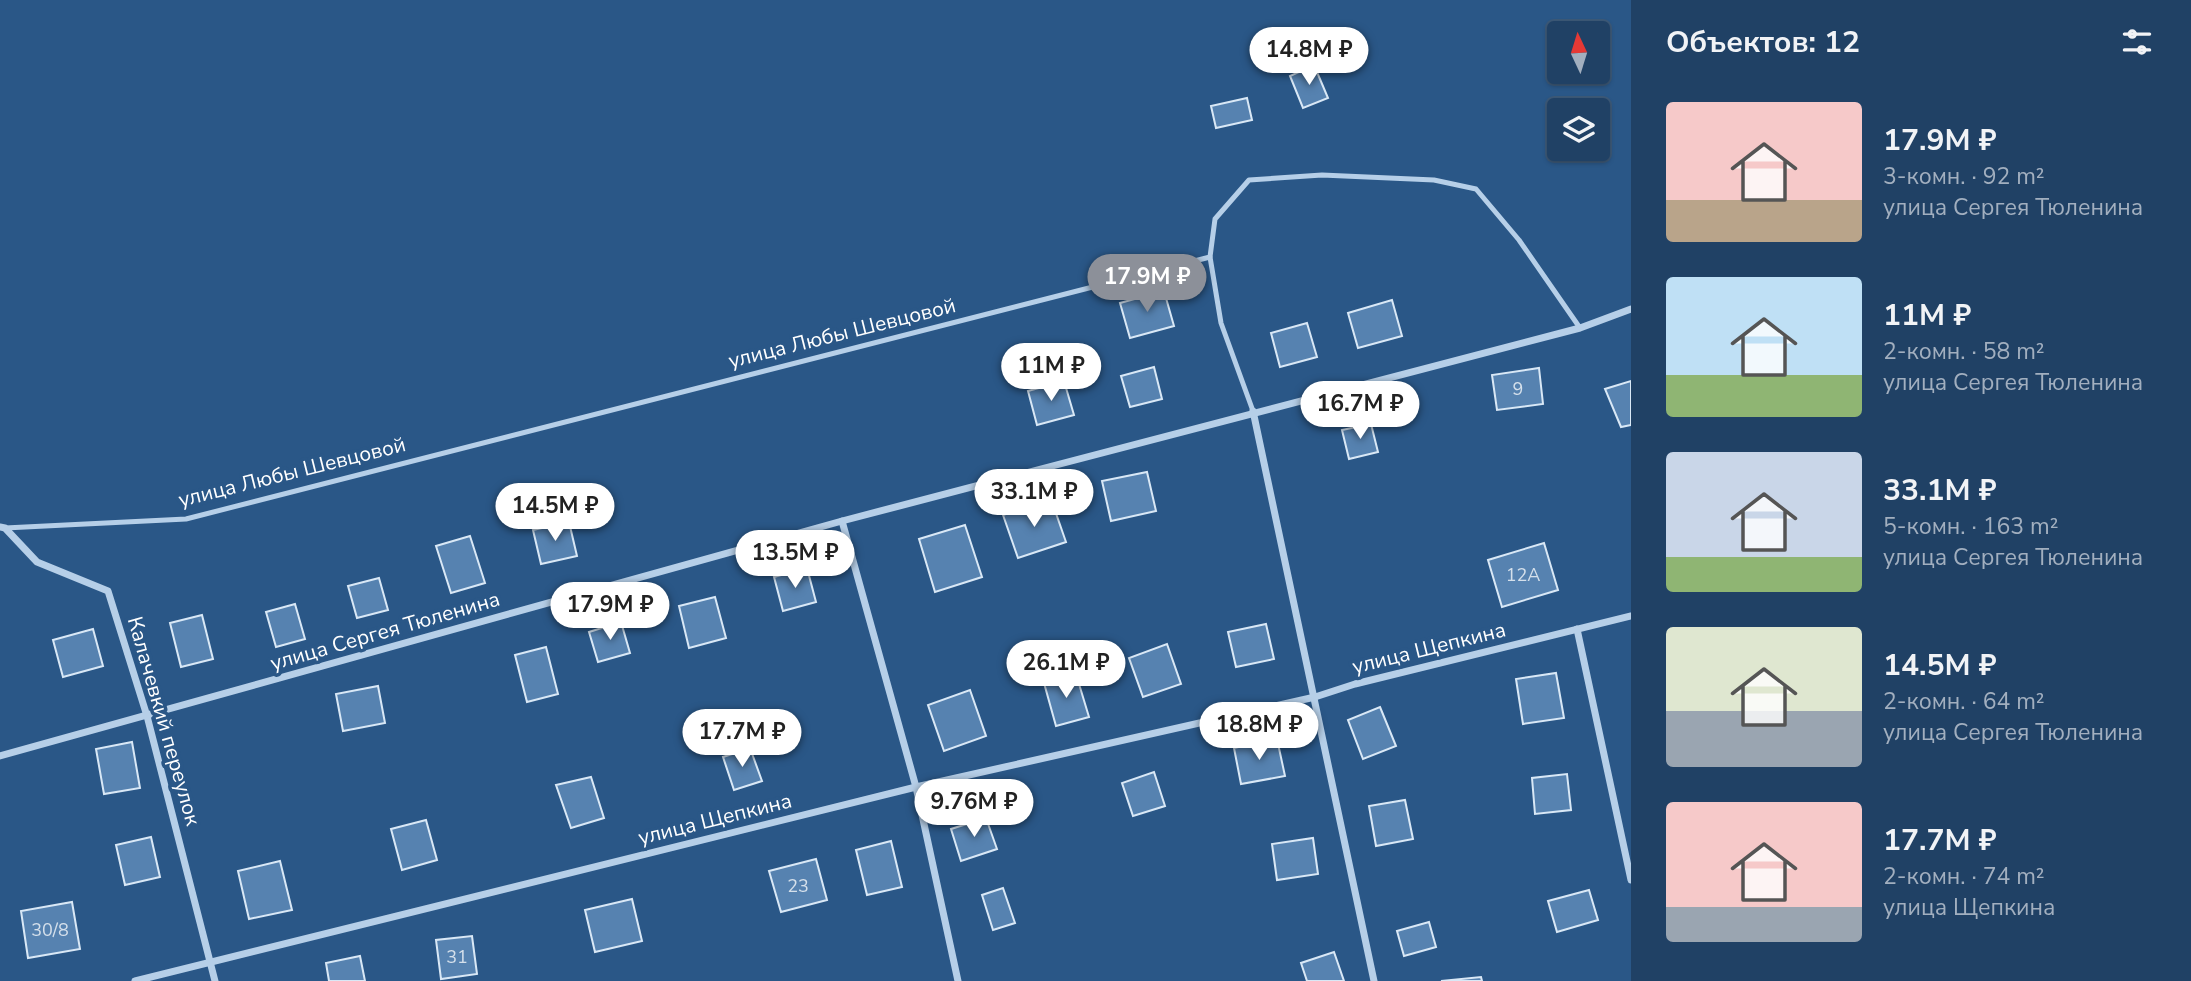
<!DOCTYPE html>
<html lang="ru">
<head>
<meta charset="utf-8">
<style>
	:root { --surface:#204165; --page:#28486b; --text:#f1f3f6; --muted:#a2afbf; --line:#3d5a79; --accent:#8c9099 }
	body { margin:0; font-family:"Nunito Sans",sans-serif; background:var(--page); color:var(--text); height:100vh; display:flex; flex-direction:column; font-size:26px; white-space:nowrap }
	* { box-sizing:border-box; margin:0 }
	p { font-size:23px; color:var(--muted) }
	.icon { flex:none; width:38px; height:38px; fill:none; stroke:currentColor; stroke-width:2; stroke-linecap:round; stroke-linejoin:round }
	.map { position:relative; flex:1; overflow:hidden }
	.sheet { display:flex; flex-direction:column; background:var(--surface); width:560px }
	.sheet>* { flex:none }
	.needle { width:46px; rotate:356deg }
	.controls { position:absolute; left:1547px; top:21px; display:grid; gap:14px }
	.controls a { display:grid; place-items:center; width:63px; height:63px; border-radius:7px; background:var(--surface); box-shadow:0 2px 5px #0004,0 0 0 2px var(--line); font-size:35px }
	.price { position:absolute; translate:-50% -60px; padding:0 16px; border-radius:24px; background:#fff; color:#222; font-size:23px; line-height:46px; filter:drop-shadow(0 2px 4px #0008) }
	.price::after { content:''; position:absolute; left:50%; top:42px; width:21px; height:16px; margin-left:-10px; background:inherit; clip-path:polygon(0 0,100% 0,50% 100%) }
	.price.active { background:var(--accent); color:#fff }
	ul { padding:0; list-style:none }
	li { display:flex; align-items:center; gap:21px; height:175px; padding:0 35px }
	li span { display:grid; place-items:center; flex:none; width:196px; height:140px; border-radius:7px; color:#555 }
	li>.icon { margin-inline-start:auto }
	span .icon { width:84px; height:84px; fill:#fffc; stroke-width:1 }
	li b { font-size:30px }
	h2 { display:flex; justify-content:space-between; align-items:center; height:84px; padding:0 35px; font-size:30px }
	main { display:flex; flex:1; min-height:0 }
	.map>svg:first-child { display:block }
	.building { fill:#5682b0; stroke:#d9e8f6; stroke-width:2 }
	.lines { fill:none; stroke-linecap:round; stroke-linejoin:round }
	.lane { stroke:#b6cfe8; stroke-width:5 }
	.street { stroke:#b6cfe8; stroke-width:7 }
	.labels { text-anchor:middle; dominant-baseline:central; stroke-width:7; stroke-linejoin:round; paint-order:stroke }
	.number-label { font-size:18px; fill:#d5e0eb }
	.street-label { font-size:21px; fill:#fff; stroke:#2a5787 }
</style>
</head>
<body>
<main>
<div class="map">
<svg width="1631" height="981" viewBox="0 0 1631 981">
	<rect width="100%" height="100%" fill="#2a5787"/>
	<g class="building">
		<path d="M1314 65 1328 98 1303 108 1290 76Z"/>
		<path d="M1247 98 1252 120 1216 128 1211 106Z"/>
		<path d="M1164 291 1174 326 1130 338 1120 303Z"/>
		<path d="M1392 300 1402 336 1358 348 1348 313Z"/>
		<path d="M1307 323 1317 357 1280 367 1271 333Z"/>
		<path d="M1154 367 1162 399 1130 407 1121 376Z"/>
		<path d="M1539 368 1543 404 1497 410 1492 375Z"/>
		<path d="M1064 381 1074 415 1037 425 1028 391Z"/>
		<path d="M1631 381V425L1621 427 1605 389Z"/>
		<path d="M1371 424 1378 452 1349 459 1342 430Z"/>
		<path d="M1147 472 1156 511 1111 521 1102 481Z"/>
		<path d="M1051 499 1066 542 1018 558 1003 515Z"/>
		<path d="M569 522 577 556 541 564 533 530Z"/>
		<path d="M965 525 982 577 935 592 919 539Z"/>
		<path d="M470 536 485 583 451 593 436 546Z"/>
		<path d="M1544 543 1558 590 1502 607 1488 560Z"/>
		<path d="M807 568 816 602 783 611 774 577Z"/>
		<path d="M379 578 388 610 357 618 348 586Z"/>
		<path d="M715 597 726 638 689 648 679 606Z"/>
		<path d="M295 604 305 639 276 647 266 612Z"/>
		<path d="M202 615 213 659 181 667 170 623Z"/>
		<path d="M621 622 630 653 598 662 589 632Z"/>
		<path d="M1266 624 1274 659 1236 667 1228 632Z"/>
		<path d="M93 629 103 666 63 677 53 640Z"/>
		<path d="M1167 644 1181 684 1143 697 1129 658Z"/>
		<path d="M546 647 558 694 527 702 515 655Z"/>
		<path d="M1556 673 1564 718 1523 724 1516 679Z"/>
		<path d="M1076 674 1089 717 1056 726 1044 683Z"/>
		<path d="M378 686 385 723 343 731 336 694Z"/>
		<path d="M970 690 986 736 944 751 928 705Z"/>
		<path d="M1380 707 1396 746 1363 759 1348 720Z"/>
		<path d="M1277 739 1285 776 1241 784 1234 748Z"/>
		<path d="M132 742 140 788 104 794 96 749Z"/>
		<path d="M750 748 762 781 734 790 723 757Z"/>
		<path d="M1154 772 1165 806 1133 816 1122 783Z"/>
		<path d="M1567 774 1571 810 1535 814 1532 778Z"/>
		<path d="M591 777 604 818 571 828 556 785Z"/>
		<path d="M1405 800 1413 839 1376 846 1369 806Z"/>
		<path d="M986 818 997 849 961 861 951 829Z"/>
		<path d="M426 820 437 860 402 870 391 829Z"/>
		<path d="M151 837 160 877 125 885 116 845Z"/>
		<path d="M1313 838 1318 874 1277 880 1272 844Z"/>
		<path d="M891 841 902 887 867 895 856 850Z"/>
		<path d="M816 859 827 900 781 912 769 871Z"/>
		<path d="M280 861 292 910 249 919 238 871Z"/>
		<path d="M1003 888 1015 923 993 930 982 895Z"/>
		<path d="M1589 890 1598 920 1557 932 1548 901Z"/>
		<path d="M632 899 642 941 595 952 585 910Z"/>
		<path d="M72 902 80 949 28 958 21 911Z"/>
		<path d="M1429 922 1436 947 1404 956 1397 931Z"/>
		<path d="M472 936 477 974 441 979 436 940Z"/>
		<path d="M1334 952 1344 981H1307L1301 963Z"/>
		<path d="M360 956 365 981H329L326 963Z"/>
		<path d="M1481 977 1482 981H1441Z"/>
	</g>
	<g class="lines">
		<g class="lane">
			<path d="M1210 257 1221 323 1253 411"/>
			<path d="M5 528 186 519 1210 257 1215 219 1249 180 1322 175 1434 180 1476 189 1519 240 1580 328"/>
		</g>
		<g class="street">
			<path d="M1253 411 1374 981"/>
			<path d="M842 521 916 787 958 981"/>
			<path d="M0 527 5 528 37 562 108 591 147 716 215 981"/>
			<path d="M1577 629 1631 880"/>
			<path d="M0 756 842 521 1580 328 1631 309"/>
			<path d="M135 981 916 787 1315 697 1355 684 1631 616"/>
		</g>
	</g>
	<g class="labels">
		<g class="number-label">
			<text x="1518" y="389">9</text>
			<text x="1523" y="575">12А</text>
			<text x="798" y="886">23</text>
			<text x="50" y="930">30/8</text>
			<text x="457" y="957">31</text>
		</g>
		<g class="street-label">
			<text transform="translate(842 333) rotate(-14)">улица Любы Шевцовой</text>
			<text transform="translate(292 472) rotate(-14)">улица Любы Шевцовой</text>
			<text transform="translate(385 631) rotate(-16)">улица Сергея Тюленина</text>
			<text transform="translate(1429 648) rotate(-14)">улица Щепкина</text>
			<text transform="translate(164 721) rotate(74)">Калачевкий переулок</text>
			<text transform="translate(715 819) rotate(-14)">улица Щепкина</text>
		</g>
	</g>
</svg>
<div class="controls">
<a><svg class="needle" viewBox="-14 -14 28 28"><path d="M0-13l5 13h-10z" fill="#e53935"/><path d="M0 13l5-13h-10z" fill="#a2afbf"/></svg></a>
<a><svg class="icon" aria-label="layers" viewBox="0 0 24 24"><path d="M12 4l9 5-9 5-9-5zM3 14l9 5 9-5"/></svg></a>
</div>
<b class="price" style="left:1309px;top:87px">14.8M ₽</b>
<b class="price active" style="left:1147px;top:314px">17.9M ₽</b>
<b class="price" style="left:1051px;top:403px">11M ₽</b>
<b class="price" style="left:1360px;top:441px">16.7M ₽</b>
<b class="price" style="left:1034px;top:529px">33.1M ₽</b>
<b class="price" style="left:555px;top:543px">14.5M ₽</b>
<b class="price" style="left:795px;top:590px">13.5M ₽</b>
<b class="price" style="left:610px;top:642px">17.9M ₽</b>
<b class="price" style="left:1066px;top:700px">26.1M ₽</b>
<b class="price" style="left:1259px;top:762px">18.8M ₽</b>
<b class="price" style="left:742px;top:769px">17.7M ₽</b>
<b class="price" style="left:974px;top:839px">9.76M ₽</b>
</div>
<section class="sheet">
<h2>Объектов: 12<svg class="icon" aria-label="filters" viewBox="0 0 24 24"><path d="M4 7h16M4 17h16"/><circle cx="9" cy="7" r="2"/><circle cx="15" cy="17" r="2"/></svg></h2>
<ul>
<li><span style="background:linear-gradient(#f6c9c9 70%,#b9a48a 0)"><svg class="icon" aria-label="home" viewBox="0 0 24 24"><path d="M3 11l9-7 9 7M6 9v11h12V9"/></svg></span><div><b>17.9M ₽</b><p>3-комн. · 92 m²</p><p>улица Сергея Тюленина</p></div></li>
<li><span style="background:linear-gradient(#bfe0f5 70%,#8fb573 0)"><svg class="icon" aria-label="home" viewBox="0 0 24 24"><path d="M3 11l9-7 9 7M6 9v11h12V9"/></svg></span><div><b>11M ₽</b><p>2-комн. · 58 m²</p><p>улица Сергея Тюленина</p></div></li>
<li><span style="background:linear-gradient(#c9d6e8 75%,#8fb573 0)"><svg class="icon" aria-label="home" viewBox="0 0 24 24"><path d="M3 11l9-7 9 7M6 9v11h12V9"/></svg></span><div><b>33.1M ₽</b><p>5-комн. · 163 m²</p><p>улица Сергея Тюленина</p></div></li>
<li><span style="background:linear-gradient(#dfe7d0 60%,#9aa5b1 0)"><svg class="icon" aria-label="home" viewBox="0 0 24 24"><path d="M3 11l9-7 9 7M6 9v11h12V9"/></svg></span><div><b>14.5M ₽</b><p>2-комн. · 64 m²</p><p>улица Сергея Тюленина</p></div></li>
<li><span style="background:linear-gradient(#f6c9c9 75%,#9aa5b1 0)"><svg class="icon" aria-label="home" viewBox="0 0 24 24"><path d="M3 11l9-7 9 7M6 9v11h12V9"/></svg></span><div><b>17.7M ₽</b><p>2-комн. · 74 m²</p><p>улица Щепкина</p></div></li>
</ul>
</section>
</main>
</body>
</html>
